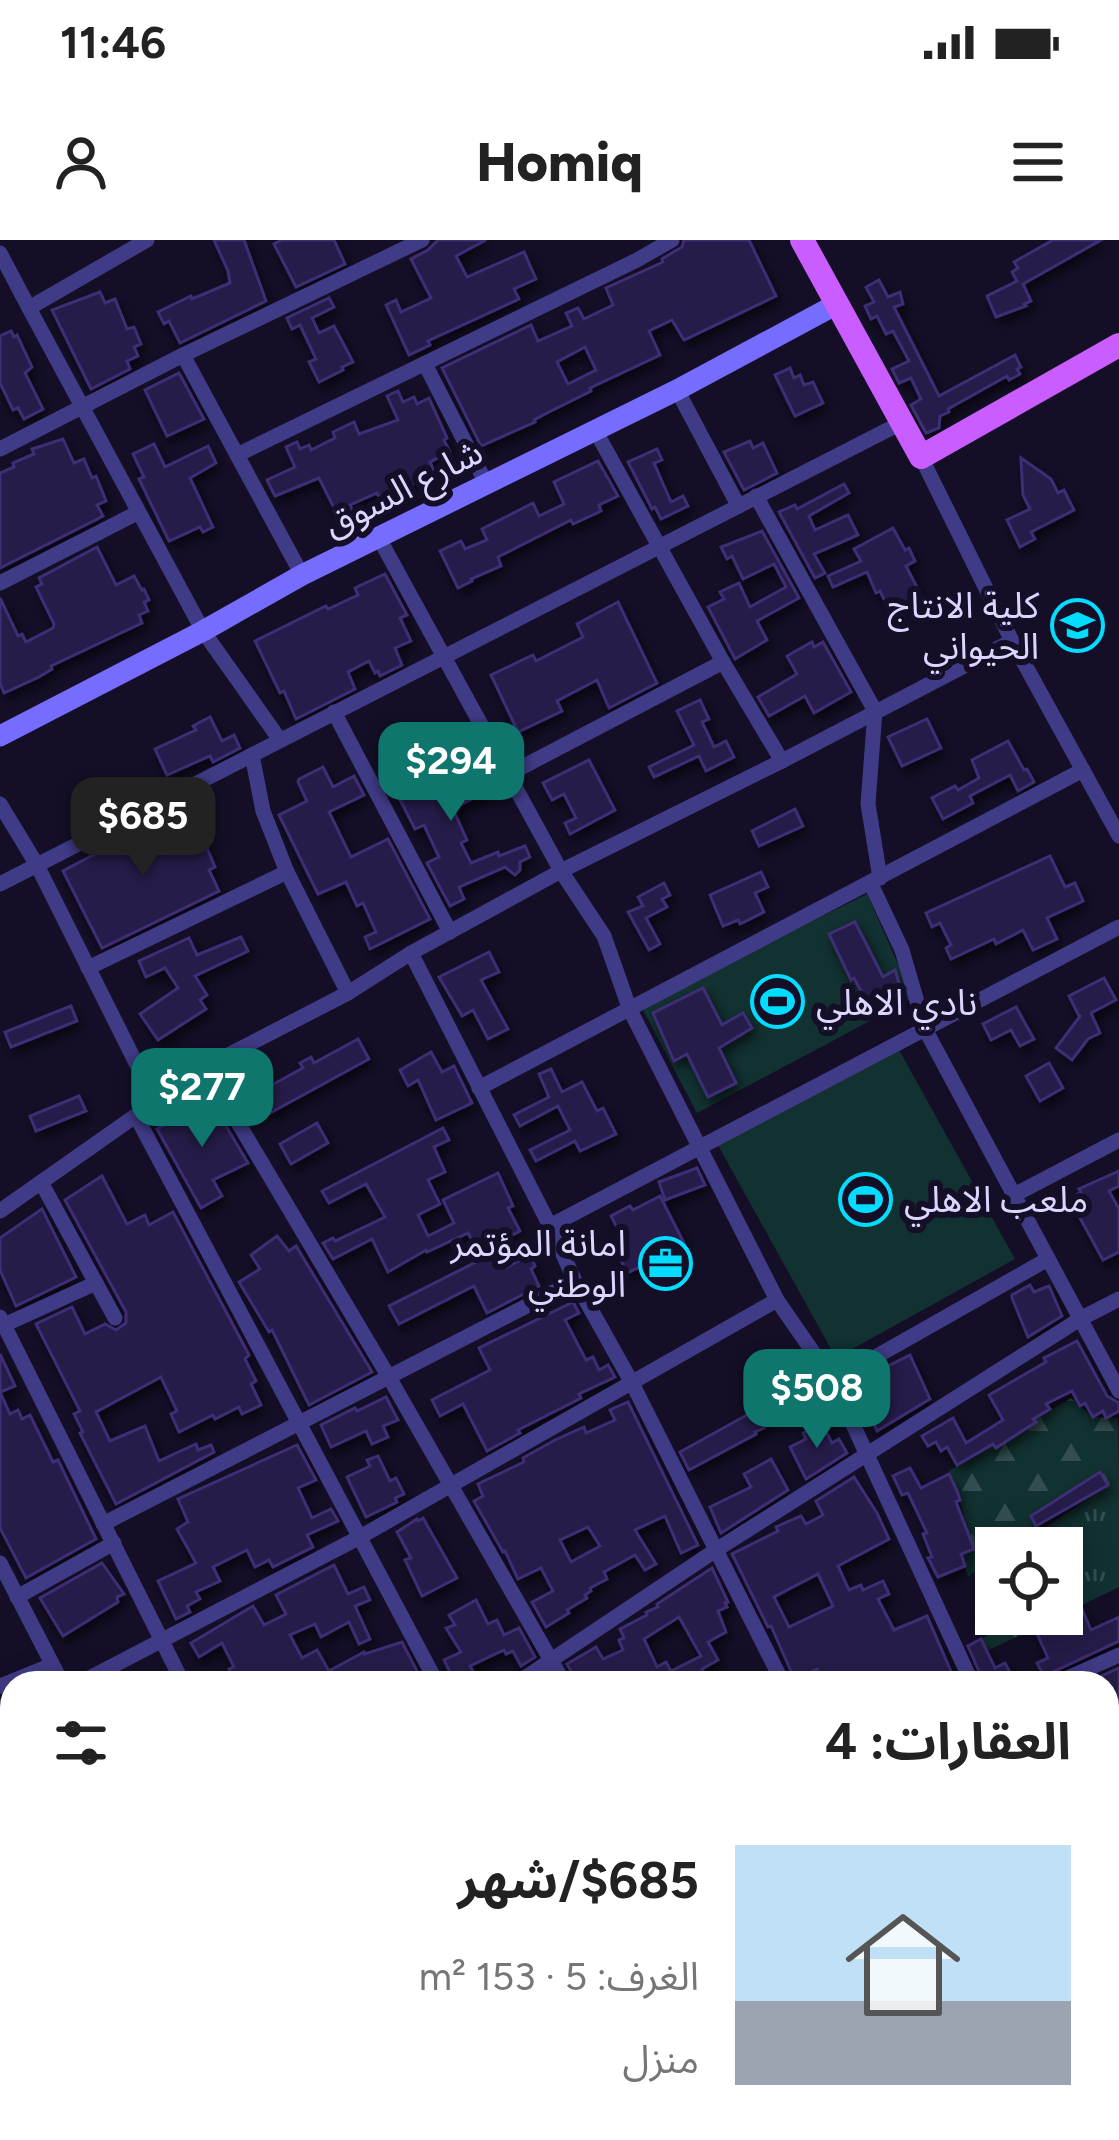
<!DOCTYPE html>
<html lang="ar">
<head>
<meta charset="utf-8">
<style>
	:root { --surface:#fff; --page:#f6f6f6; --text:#222; --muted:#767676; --accent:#0f766e }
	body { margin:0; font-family:Figtree,"Noto Sans Arabic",sans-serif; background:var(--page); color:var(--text); direction:rtl; height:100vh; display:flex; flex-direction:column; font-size:45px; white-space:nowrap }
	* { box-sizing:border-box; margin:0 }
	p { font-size:39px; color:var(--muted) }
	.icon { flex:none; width:66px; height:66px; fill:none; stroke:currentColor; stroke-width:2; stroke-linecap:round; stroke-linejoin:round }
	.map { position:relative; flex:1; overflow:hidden; direction:ltr }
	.drawer { position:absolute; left:0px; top:1431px; width:1119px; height:471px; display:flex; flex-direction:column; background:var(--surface); border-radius:36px 36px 0 0; box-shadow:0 6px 30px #0003; direction:rtl }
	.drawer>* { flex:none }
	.buttons { position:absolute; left:975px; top:1287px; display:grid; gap:24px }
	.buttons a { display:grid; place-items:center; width:108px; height:108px; border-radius:0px; background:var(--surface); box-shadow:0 6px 30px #0003; font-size:60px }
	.price { position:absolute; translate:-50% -102px; padding:0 27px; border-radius:24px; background:var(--accent); color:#fff; font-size:39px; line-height:78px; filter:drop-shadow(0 3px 6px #0008) }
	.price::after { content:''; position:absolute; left:50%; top:72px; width:36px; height:27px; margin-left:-18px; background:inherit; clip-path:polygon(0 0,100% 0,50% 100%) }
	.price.selected { background:#222; color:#fff }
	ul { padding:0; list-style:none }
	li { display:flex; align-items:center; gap:36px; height:300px; padding:0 48px }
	li span { display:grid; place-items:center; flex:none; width:336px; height:240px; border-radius:0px; color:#555 }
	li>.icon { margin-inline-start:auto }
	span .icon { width:144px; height:144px; fill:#fffc; stroke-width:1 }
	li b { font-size:51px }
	h2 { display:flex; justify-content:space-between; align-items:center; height:144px; padding:0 48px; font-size:51px }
	.status { display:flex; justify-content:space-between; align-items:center; height:84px; padding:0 60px; background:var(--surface); direction:ltr }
	.status svg { height:33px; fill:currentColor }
	header { display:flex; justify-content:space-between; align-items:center; height:156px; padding:0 48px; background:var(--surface); font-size:54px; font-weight:800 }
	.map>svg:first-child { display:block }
	.grass { fill:url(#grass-tufts) }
	.forest { fill:url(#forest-firs) }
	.pitch { fill:#123131 }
	.building { fill:#261b48; stroke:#3e2d74; stroke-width:3; fill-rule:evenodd; filter:url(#shadow) }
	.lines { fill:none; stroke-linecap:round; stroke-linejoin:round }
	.street { stroke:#403b86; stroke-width:15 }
	.secondary { stroke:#766dff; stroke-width:21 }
	.primary { stroke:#c95dff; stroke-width:24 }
	.labels { text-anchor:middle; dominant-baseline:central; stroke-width:12; stroke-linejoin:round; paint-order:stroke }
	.street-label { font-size:36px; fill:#dcd6ff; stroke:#140f27 }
	.poi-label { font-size:36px; fill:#dcd6ff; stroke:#140f27; text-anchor:end }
</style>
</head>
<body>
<div class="status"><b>11:46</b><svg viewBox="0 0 49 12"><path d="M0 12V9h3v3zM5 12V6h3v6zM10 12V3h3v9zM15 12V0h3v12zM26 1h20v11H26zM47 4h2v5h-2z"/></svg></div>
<header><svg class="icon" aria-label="menu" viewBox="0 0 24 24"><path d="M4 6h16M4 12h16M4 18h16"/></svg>Homiq<svg class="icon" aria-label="person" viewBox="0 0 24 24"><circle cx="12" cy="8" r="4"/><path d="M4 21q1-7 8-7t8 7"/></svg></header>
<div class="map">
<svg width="1119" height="1900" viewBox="0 0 1119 1900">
	<defs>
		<pattern id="grass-tufts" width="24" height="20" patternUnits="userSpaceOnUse" patternTransform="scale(3)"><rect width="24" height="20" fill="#123131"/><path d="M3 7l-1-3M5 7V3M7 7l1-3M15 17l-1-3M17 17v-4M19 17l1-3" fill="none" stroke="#344e50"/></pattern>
		<pattern id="forest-firs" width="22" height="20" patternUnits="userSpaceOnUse" patternTransform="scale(3)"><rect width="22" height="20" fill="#123131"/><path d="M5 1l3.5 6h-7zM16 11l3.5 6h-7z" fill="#344e50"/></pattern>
		<filter id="shadow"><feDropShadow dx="3.5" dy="6" stdDeviation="6" flood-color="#0009"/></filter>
	</defs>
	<rect width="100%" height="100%" fill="#140f27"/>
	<path class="grass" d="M1119 1238V1347L989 1410 981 1399 1004 1386 999 1374H1062V1308H1015Z"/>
	<path class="forest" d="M1071 1158 1093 1177 1118 1178 1119 1238 1108 1245 1100 1233 1032 1275 1036 1286 1007 1308H996V1316L968 1337 961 1314 974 1308C964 1283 960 1256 949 1231Z"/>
	<g class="pitch">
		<path d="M867 654 913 758 697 873 641 766Z"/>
		<path d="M893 799 1015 1019 836 1118 714 898Z"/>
	</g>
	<g class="building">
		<path d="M214 0H244L266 61 180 103 169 81 164 84 158 72 191 56 192 59 230 43 228 31Z"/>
		<path d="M282 0H334L345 24 296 47 274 4Z"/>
		<path d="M438 0H486L456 16 467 37 524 12 536 39 514 49 519 59 428 101 430 105 409 115 386 65 396 60 401 72 431 58 411 19 428 10Z"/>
		<path d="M684 0H749L776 56 684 100 672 80 649 91 660 115 590 148 591 151 547 173 534 180 535 182 481 206 442 128 531 85 538 101 572 86 566 73 578 68 584 79 613 65 606 48 663 22 662 19 682 7ZM585 107 596 130 568 144 557 122Z"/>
		<path d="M1053 0H1101L1023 44 1031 61 1024 64 1026 66 996 77 987 56 1017 41 1012 32 1018 28 1014 22Z"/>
		<path d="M879 40 888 57 900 52 903 64 894 67 939 156 1015 115 1021 127 1017 129 1020 134 1009 140 1007 136 948 169 949 172 940 176 939 188 926 193 911 165 921 159 911 138 899 143 892 129 909 121 893 91 886 94 877 76 871 79 865 66 874 62 866 47Z"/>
		<path d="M100 52 105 63 115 59 127 89 134 87 141 104 134 107 138 116 127 121 130 129 91 149 52 70Z"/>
		<path d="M329 58 334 67 312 78 319 93 334 86 353 122 342 127 343 130 319 142 309 122 316 119 300 85 292 89 287 78Z"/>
		<path d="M11 91 14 97 17 95 32 127 25 133 43 169 24 179 18 168 13 170 0 143V96Z"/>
		<path d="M790 128 794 138 800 135 804 145 813 142 823 163 795 176 775 135Z"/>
		<path d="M179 133 204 179 167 196 145 150Z"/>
		<path d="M398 151 403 162 414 157 417 164 429 158 447 198 444 200 450 212 430 222 435 234 380 259 377 253 350 265 354 274 340 280 319 238 275 256 267 240 295 227 286 207 297 202 300 209 309 205 311 210 335 198 333 192 354 182 359 194 398 180 387 156Z"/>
		<path d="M63 199 74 223 84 219 92 238 96 236 106 261 97 265 103 276 0 328V233L14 227 13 223 34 214 32 209Z"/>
		<path d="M750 201 753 208 763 203 777 233 744 250 724 212Z"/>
		<path d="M154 204 165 227 208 206 216 223 190 238 213 287 203 292 200 287 169 301 139 239 144 237 133 214Z"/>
		<path d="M657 209 662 220 654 223 671 262 683 256 688 266 661 279 655 267 652 269 628 222Z"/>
		<path d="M1021 218 1051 239 1058 253 1064 250 1074 270 1031 292 1035 299 1020 307 1007 280 1030 269 1023 255Z"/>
		<path d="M598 221 618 256 599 265 601 271 573 284 571 280 498 317 501 326 471 339 472 341 458 348 440 311 461 301 465 309 487 300 482 289 533 263 539 276 564 264 554 242Z"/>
		<path d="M844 244 849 253 809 276 815 290 848 275 858 295 814 314 825 333 815 338 779 272 795 265 797 269Z"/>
		<path d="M893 288 905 310 909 308 915 321 906 326 923 359 892 375 880 351 876 353 867 332 833 347 828 336 861 321 854 309Z"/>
		<path d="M762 291 799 358 757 381 767 400 735 419 708 367 724 359 720 352 739 343 750 367 786 347 774 324 743 339 732 316 727 319 721 307Z"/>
		<path d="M97 307 116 345 134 336 142 350 144 349 149 360 144 362 148 371 139 375 142 383 51 426 52 429 39 437 4 453 0 443V358L18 396 22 394 26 402 53 388 54 384 36 347 42 344 39 338Z"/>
		<path d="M385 334 407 375 400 378 411 401 395 408 402 425 380 436 378 431 375 433 369 421 348 432 355 449 296 479 284 451 280 453 255 401 326 366 328 369 358 355 355 348Z"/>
		<path d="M618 362 657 443 609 468 597 440 557 461 562 471 518 492 491 435 533 415 536 421 583 397 577 384Z"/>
		<path d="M812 402 814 407 823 402 851 452 814 473 805 456 769 476 758 457 797 434 787 416Z"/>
		<path d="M700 460 709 479 702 482 714 507 726 501 734 517 706 531 699 516 654 537 649 527 694 505 677 471Z"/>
		<path d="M210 477 222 501 234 495 240 508 213 522 210 516 167 535 155 509 196 490 193 486Z"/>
		<path d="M927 479 941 508 902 526 888 497Z"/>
		<path d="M1008 501 1024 530 1027 529 1034 542 1018 551 1010 535 970 556 973 563 943 579 932 558 955 546 958 550 979 538 972 520Z"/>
		<path d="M457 514 470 539 487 530 496 546 453 569 467 600 461 603 471 623 498 612 499 616 525 606 530 617 520 622V630L515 635 505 627 459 647 464 659 450 666 427 623 439 617 424 585 415 589 393 546Z"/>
		<path d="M589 520 615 570 570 594 565 583 576 578 564 554 552 560 543 543Z"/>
		<path d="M323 527 333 547 354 536 364 555 329 572 351 617 388 599 430 679 370 709 365 697 376 692 363 663 357 666 346 642 318 654 279 575 307 561 298 542 299 539Z"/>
		<path d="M182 568 204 609 207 608 215 627 209 630 219 651 102 708 63 631Z"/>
		<path d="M795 569 803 586 759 606 752 591Z"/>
		<path d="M1050 616 1065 647 1075 643 1083 661 1047 678 1057 699 1033 710 1023 690 996 704 994 699 951 719 946 708 951 705 940 683 932 687 926 673Z"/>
		<path d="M761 632 768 647 755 653 764 672 740 684 738 680 723 686 710 655Z"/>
		<path d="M664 643 670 655 662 659 667 667 646 678 660 704 649 710 628 672 643 666 638 657Z"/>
		<path d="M855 682 883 737 895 730 896 733 904 761 887 770 883 764 871 770 854 738 851 740 829 694Z"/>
		<path d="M241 697 248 711 195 736 207 755 200 760 206 769 158 800 140 774 178 748 165 728 146 737 139 721 189 698 197 715Z"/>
		<path d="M489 712 499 732 481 740 508 789 488 799 473 770 462 776 439 737Z"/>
		<path d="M1104 738 1116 760 1091 773 1100 793 1088 799 1072 820 1056 808 1081 775 1079 776 1069 756Z"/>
		<path d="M703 748 722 785 743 773 752 788 719 808 736 843 708 857 687 814 674 821 653 773Z"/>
		<path d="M71 766 77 781 11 807 5 792Z"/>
		<path d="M1016 767 1034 799 1020 806 1011 790 991 800 983 784Z"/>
		<path d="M358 799 369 819 270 873 259 852 303 828 300 823 311 817 314 823Z"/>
		<path d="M431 812 442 832 454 826 472 863 436 880 418 840 408 846 400 830Z"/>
		<path d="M1049 823 1063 848 1040 861 1026 836Z"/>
		<path d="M551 829 562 852 582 842 597 871 603 868 616 894 580 911 575 901 536 921 530 910 570 890 558 866 520 886 514 875 549 857 539 834Z"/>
		<path d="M79 856 86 871 36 891 30 876Z"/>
		<path d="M210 859 248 923 213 940 222 956 201 968 157 889Z"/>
		<path d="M317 883 328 903 291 924 280 904Z"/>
		<path d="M443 888 449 900 434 907 445 932 428 940 440 964 418 975 428 996 454 983 443 960 498 933 513 966 508 968 520 991 495 1004 507 1027 530 1015 535 1026 531 1029 539 1046 487 1073 474 1046 399 1084 389 1066 482 1019 468 993 427 1012 426 1010 388 1032 372 999 333 1019 323 1003 333 998 335 1001 385 977 366 944 329 963 322 951Z"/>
		<path d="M697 928 705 945 665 960 659 942Z"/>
		<path d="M1119 931V946L1109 951 1119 969V1012L1103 1020 1074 967 1080 964 1076 955 1081 952 1079 949Z"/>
		<path d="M102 936 127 984 145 975 149 985 173 972 249 1115 245 1119 256 1141 251 1144 261 1165 242 1174 239 1167 215 1179 213 1175 179 1192 171 1174 177 1171 161 1137 96 1172 110 1201 145 1186 159 1221 196 1204 198 1210 211 1205 214 1212 116 1264 80 1193 83 1192 74 1174 80 1171 36 1084 72 1067 85 1094 105 1084 116 1090 126 1083V1072L65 960Z"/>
		<path d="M660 956 685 1005 627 1033 617 1012 627 1007 611 976 630 966 633 970Z"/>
		<path d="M42 969 76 1037 16 1066 0 1030V998Z"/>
		<path d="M277 996 289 1011 296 1006 372 1132 309 1165 272 1090 269 1092 239 1042 260 1029 251 1015Z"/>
		<path d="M1030 1045 1034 1052 1049 1046 1062 1076 1028 1097 1012 1058V1055Z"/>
		<path d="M573 1062 579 1073 565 1080 586 1120 593 1117 599 1130 608 1125 615 1137 579 1154 581 1158 518 1190 520 1193 487 1211 463 1164 440 1176 432 1160 490 1130 479 1108Z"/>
		<path d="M1077 1101 1107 1156 1119 1163V1171L1106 1178 1103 1171 1093 1177 1085 1163 1080 1166 1072 1151 1046 1164 1050 1169 1033 1179 1036 1182 1008 1200 996 1208 993 1204 957 1225 947 1207 941 1211 936 1202 928 1206 922 1196 953 1178 966 1203 1003 1180 989 1155 1046 1122 1044 1118Z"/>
		<path d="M0 1114 15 1146 0 1152 10 1174 18 1170 22 1179 30 1175 53 1222 58 1220 96 1299 26 1338 0 1288Z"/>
		<path d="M910 1115 930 1159 877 1191 856 1142Z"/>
		<path d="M792 1150 798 1163 764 1180V1188L755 1192 756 1194 689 1230 680 1212Z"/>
		<path d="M386 1157 398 1180 383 1186 388 1197 372 1204 366 1191 331 1207 321 1185 355 1168 357 1171Z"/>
		<path d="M628 1162 698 1305 681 1313 665 1276 635 1290 656 1324 645 1330 635 1315 604 1332 607 1339 590 1348 591 1351 585 1355 587 1358 567 1370 569 1373 546 1387 532 1362 553 1351 541 1328 518 1339 505 1311 503 1312 474 1261 483 1256 478 1244 524 1222 523 1218 555 1200 584 1187 586 1193 615 1180 610 1170ZM588 1287 600 1306 571 1322 560 1300Z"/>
		<path d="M822 1184 832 1203 839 1199 847 1213 806 1239 790 1207 806 1199 803 1193Z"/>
		<path d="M297 1205 316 1240 298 1248 312 1278 331 1269 338 1281 307 1295 313 1307 273 1327 269 1320 255 1327 247 1310 213 1327 220 1341 196 1352 200 1359 187 1366 190 1372 176 1379 158 1341 196 1323 177 1289 188 1282 178 1259Z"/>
		<path d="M378 1216 390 1241 396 1238 404 1254 395 1258 397 1262 366 1277 347 1237 370 1226 367 1220Z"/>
		<path d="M771 1219 788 1250 721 1293 710 1267 751 1247 744 1234Z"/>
		<path d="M910 1228 921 1248 949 1234 957 1251 960 1260 956 1262 974 1309 961 1314 965 1326 938 1337 928 1318 932 1317 923 1294 927 1293 908 1253 902 1255 893 1236Z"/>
		<path d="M1100 1232 1108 1245 1036 1286 1031 1276Z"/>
		<path d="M854 1237 877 1273 889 1299 838 1326 849 1350 861 1345 863 1350 883 1341 889 1354 878 1359 894 1390 927 1376 953 1436 955 1435 959 1443H823L817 1429 795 1440 771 1386 768 1387 732 1314 778 1291 776 1287 801 1276 806 1284 823 1275 816 1261ZM818 1334 833 1366 789 1387 774 1357Z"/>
		<path d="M423 1278 457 1338 422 1356 405 1320 411 1318 397 1292 417 1279 418 1281Z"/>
		<path d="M102 1323 124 1354 117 1357 118 1362 63 1396 40 1358Z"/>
		<path d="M334 1325 348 1354 364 1347 370 1360 355 1366 370 1399 359 1404 349 1382 321 1397 315 1384 290 1395 302 1418 317 1410 329 1431 364 1412 365 1414 402 1402 418 1433 403 1440 404 1443H307L317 1438 314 1433 295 1443H236L229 1429 234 1427 222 1403 199 1417 191 1403 253 1366 264 1385 286 1374 276 1355Z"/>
		<path d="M712 1328 728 1362 725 1363 727 1367 718 1371 726 1392 708 1402 718 1420 702 1429 708 1443H578L567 1424 596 1407 603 1419 623 1410 619 1400 624 1398 620 1389 647 1375 646 1372 658 1367 657 1364ZM679 1377 701 1416 671 1431 666 1422 657 1427 644 1399Z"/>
		<path d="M476 1360 488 1384 497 1380 504 1395 519 1388 535 1417 521 1426 513 1411 506 1414 504 1410 470 1426 479 1443H455L444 1420 461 1412 446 1388 455 1385 449 1375Z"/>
		<path d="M1082 1369 1091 1390 1119 1377V1401L1044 1436 1037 1423 1048 1418 1035 1389Z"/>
		<path d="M981 1399 995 1428 1005 1423 1014 1440 1007 1443H984L968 1406Z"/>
		<path d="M1119 1428V1487L1107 1493V1443H1086Z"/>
		<path d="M12 1533V1617L1 1620 0 1536Z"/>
	</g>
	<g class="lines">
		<g class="street">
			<path d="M147 0 29 68 203 391 280 500"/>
			<path d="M0 13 29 68"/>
			<path d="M183 115 237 215"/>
			<path d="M425 124 486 243"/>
			<path d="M677 150 738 265"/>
			<path d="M595 190 723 422 782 521"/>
			<path d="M0 209 183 115 422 0"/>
			<path d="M921 217 1012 401 1119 596"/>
			<path d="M756 256 875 471 868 564 880 638"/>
			<path d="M379 298 561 631 604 696 630 770 777 1060 833 1141 972 1443"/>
			<path d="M302 335 237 215 637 20 672 0"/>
			<path d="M0 343 137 273"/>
			<path d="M334 472 450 692"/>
			<path d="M252 515 263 571 287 632 348 753"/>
			<path d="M507 535 723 422"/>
			<path d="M0 564 37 625 155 861"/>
			<path d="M870 642 902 710 925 789 1119 1151"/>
			<path d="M0 644 901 183"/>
			<path d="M411 713 550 986 575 1041 632 1143 783 1443"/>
			<path d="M88 728 287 632"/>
			<path d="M205 827 390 1139 564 1443"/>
			<path d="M479 848 1083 530"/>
			<path d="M136 876 437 1443"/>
			<path d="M41 942 115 1078"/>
			<path d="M1014 955 1119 900"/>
			<path d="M0 971 205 827 348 753 411 713 561 631 782 521 1012 401"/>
			<path d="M550 986 1119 687"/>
			<path d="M0 1077 183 1443"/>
			<path d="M4 1085 96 1043"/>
			<path d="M833 1141 1048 1019"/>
			<path d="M103 1284 575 1041"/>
			<path d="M0 1323 62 1443"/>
			<path d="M17 1357 114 1303"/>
			<path d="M80 1443 360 1297 777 1060"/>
			<path d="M517 1443 716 1310 1080 1079 1119 1059"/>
			<path d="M1056 1443 1119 1415"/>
			<path d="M0 1446 52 1425"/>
			<path d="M0 1524 12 1520"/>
			<path d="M1107 1608 1119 1601"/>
			<path d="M0 1633 12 1629"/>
			<path d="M0 1672 12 1706"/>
			<path d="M1107 1721 1119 1746"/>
			<path d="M0 1734 12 1729"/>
			<path d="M1107 1762 1119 1756"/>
			<path d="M0 1837 12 1833"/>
			<path d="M1107 1847 1119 1840"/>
			<path d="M253 1890 256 1900"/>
			<path d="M415 1890 420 1900"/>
			<path d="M674 1890 679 1900"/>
			<path d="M1002 1890 1007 1900"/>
			<path d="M75 1900 98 1890"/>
			<path d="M835 1900 855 1890"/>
			<path d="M1020 1900 1036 1890"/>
		</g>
		<path class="secondary" d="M0 496 203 391 302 335 677 150 837 64"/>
		<path class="primary" d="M802 0 921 217 1119 105"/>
	</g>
	<defs>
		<symbol id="university-ring" viewBox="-11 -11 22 22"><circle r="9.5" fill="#140f27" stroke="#02dcff" stroke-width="1.5"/><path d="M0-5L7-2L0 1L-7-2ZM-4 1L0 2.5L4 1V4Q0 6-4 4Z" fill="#02dcff"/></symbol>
		<symbol id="stadium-ring" viewBox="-11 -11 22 22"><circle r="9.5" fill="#140f27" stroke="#02dcff" stroke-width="1.5"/><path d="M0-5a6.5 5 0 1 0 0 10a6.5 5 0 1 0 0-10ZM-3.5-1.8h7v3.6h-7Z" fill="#02dcff"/></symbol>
		<symbol id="office-ring" viewBox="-11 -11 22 22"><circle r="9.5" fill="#140f27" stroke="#02dcff" stroke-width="1.5"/><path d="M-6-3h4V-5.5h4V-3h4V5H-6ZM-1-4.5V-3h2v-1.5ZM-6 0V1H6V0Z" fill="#02dcff"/></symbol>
	</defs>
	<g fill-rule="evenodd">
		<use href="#university-ring" x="1048" y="356" width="59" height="59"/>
		<use href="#stadium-ring" x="748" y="732" width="59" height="59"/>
		<use href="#stadium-ring" x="836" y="930" width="59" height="59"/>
		<use href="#office-ring" x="636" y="994" width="59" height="59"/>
	</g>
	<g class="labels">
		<g class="street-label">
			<text transform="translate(403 248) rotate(-27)">شارع السوق</text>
		</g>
		<g class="poi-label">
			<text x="1039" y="365">كلية الانتاج<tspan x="1039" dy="41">الحيواني</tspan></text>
			<text x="816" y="762" text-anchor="start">نادي الاهلي</text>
			<text x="904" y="959" text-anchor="start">ملعب الاهلي</text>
			<text x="626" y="1003">امانة المؤتمر<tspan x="626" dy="41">الوطني</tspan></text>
		</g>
	</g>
</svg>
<div class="buttons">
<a><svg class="icon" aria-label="locate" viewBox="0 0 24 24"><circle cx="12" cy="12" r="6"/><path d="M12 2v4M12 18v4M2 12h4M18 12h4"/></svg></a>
</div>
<b class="price" style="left:451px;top:584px">$294</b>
<b class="price selected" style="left:143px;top:639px">$685</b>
<b class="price" style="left:202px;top:910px">$277</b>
<b class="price" style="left:817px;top:1211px">$508</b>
<section class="drawer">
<h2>العقارات: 4<svg class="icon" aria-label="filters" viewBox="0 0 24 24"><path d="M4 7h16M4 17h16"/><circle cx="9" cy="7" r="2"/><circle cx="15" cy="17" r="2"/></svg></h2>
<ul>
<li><span style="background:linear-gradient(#bfe0f5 65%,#9aa5b1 0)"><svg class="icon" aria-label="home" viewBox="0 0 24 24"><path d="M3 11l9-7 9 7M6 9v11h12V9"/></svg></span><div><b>$685/شهر</b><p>الغرف: 5 · 153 m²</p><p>منزل</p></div></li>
</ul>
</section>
</div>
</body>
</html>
